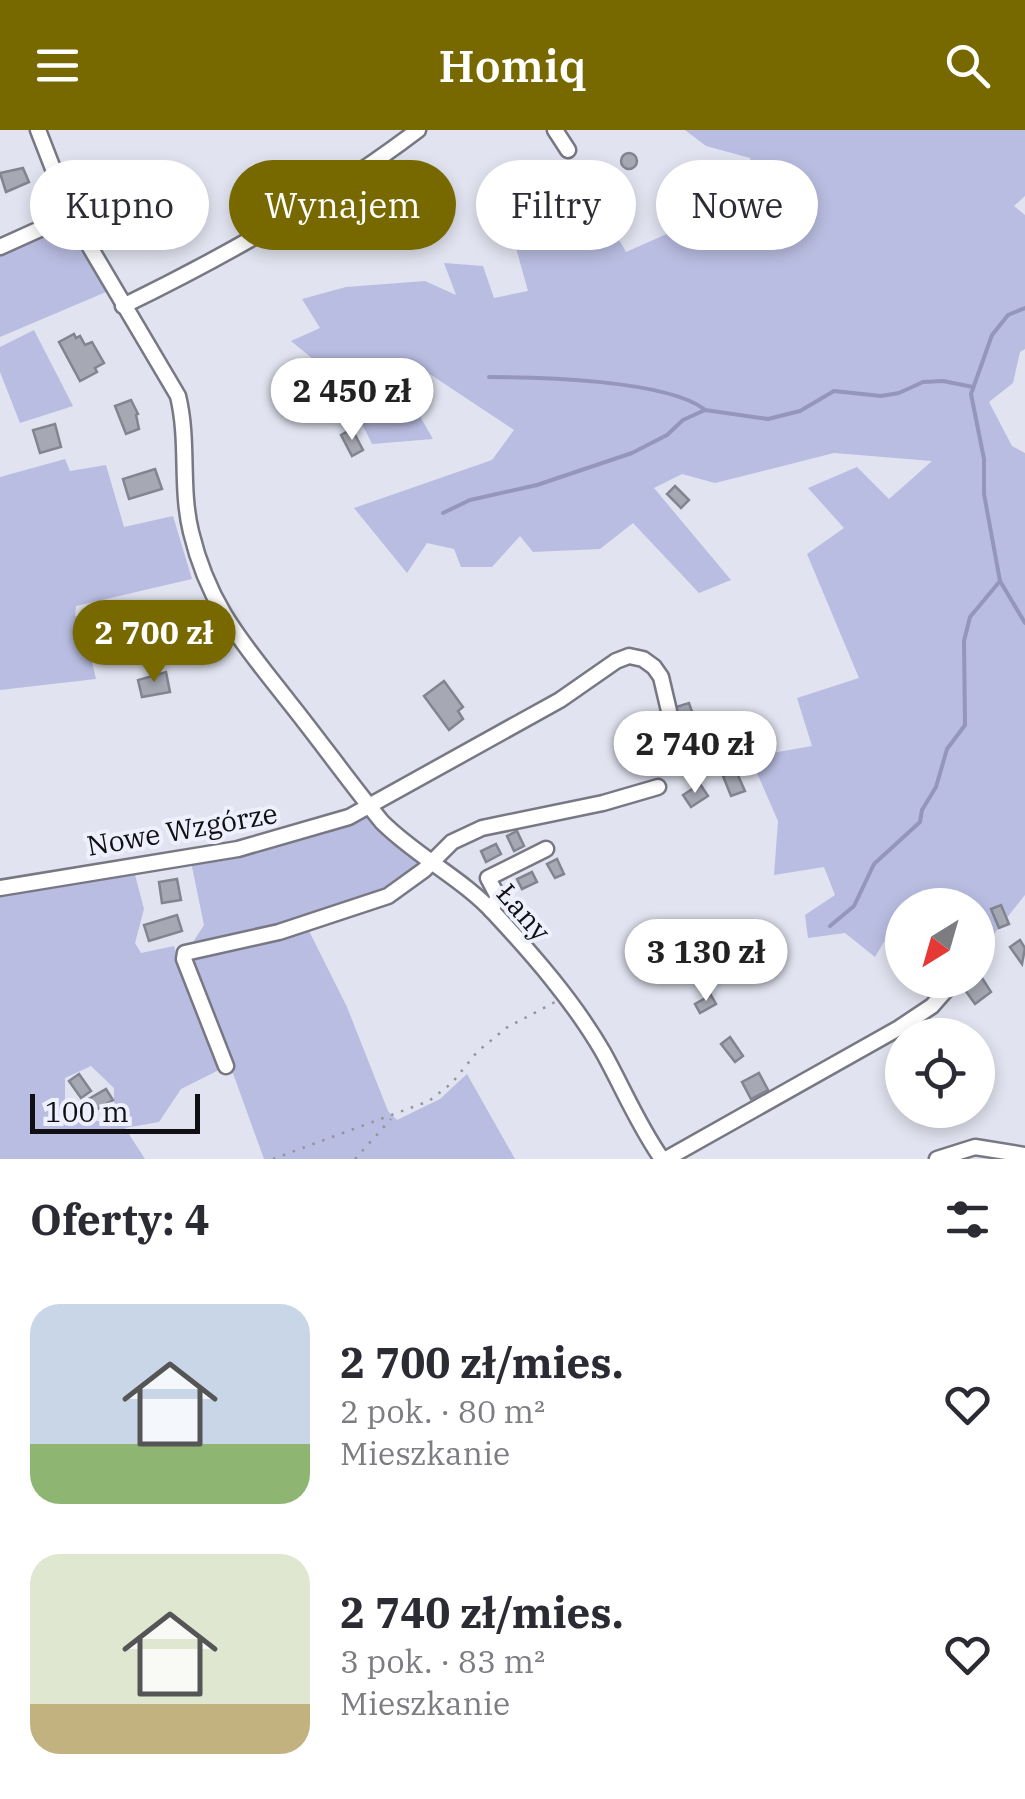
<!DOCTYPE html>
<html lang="pl">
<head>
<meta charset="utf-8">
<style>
	:root { --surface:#fff; --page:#f2f2f3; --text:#2b2b33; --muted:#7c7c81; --accent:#776900 }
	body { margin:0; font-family:"IBM Plex Serif",serif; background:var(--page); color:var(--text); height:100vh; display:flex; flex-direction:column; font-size:38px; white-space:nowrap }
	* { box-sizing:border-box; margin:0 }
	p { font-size:32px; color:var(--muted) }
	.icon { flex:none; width:55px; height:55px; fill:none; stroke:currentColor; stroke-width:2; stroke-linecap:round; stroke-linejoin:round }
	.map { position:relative; height:1029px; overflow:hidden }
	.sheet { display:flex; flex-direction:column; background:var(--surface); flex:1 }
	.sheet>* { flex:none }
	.top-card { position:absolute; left:30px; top:30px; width:965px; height:90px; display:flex; gap:20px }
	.needle { width:65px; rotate:217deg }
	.tools { position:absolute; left:885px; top:758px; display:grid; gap:20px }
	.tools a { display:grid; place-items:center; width:110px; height:110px; border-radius:50%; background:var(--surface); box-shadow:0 5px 15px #0003; font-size:50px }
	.scale { position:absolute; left:30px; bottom:25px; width:170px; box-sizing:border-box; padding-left:10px; border:5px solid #101014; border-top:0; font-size:28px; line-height:35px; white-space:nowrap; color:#101014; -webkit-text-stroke:8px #eff0fd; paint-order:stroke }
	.price { position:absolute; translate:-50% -85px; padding:0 22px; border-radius:35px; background:#fff; color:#222; font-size:32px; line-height:65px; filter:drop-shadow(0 2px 5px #0008) }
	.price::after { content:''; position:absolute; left:50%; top:60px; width:30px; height:22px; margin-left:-15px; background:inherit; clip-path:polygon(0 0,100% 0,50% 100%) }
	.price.selected { background:var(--accent); color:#fff }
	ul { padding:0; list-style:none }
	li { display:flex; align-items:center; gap:30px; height:250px; padding:0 30px }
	li span { display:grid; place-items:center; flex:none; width:280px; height:200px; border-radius:30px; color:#555 }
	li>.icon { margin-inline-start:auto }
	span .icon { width:120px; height:120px; fill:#fffc; stroke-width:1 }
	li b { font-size:42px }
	h2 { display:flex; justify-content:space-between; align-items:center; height:120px; padding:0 30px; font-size:42px }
	.pill { padding:0 35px; border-radius:45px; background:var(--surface); box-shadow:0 5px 15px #0003; font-size:35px; line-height:90px }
	.pill.selected { background:var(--accent); color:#fff }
	header { display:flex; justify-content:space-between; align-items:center; height:130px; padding:0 30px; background:var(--accent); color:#fff; font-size:45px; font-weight:600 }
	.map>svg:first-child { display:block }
	.green { fill:#b9bde1; fill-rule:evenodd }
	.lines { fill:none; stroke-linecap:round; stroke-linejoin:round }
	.stream { stroke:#9497bb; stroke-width:4 }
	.building { fill:#a6a8b4; stroke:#82848f; stroke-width:2.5 }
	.minor-casing { stroke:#777883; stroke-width:19 }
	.path { stroke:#92949d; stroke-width:2.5; stroke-dasharray:2.5 8; stroke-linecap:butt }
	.minor { stroke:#fff; stroke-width:14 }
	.labels { text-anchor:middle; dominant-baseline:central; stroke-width:8; stroke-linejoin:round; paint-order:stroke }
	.street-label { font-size:28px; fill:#101014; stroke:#eff0fd }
</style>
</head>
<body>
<header><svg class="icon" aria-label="menu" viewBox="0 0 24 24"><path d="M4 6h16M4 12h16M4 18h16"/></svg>Homiq<svg class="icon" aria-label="search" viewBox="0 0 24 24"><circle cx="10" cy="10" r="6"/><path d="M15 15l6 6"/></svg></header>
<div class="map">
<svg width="1025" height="1029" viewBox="0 0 1025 1029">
	<rect width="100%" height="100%" fill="#e1e3f0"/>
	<g class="green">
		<path d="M685 0H1025V66L1014 76 1025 85V219L1020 222 1013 253 989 272 1012 316 1025 323V765L982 819 978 814V775H940L934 769 924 775H902V789L894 795 875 827 845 803 808 808 805 785 835 765 824 737 774 745 778 691 750 627 812 616 797 568 859 548 807 424 844 398 808 358 857 337 889 369 932 331 834 323 715 353 682 344 654 358 731 450 699 463 633 393 600 419 533 422 520 406 492 437H461L454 419 427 413 407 443 354 378 492 330 514 300 407 229 394 241 433 309 372 314 342 253 291 211 320 198 302 169 346 157 425 151 456 165 444 133 483 136 494 168 528 161 509 93C551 89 605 76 626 122L760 63 750 28 706 16Z"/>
		<path d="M68 92 106 162 0 207V121Z"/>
		<path d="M34 200 73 276 20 293 0 242V217Z"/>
		<path d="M65 329 70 341 106 335 124 397 173 386 192 449 76 476 75 486H81L96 549 0 560V347Z"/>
		<path d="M366 686 418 733C361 789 269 798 193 812L204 795 191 732Z"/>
		<path d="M134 741 144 779 135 813 141 823 174 816 185 855 221 939 181 959 159 992 125 998 145 1029H0V766ZM91 936 114 958V994L65 985V948Z"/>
		<path d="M308 799 347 877 388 981 397 990 440 969 467 944 515 1029H264L192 830 200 825Z"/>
	</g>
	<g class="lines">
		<g class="stream">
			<path d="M1025 178 1008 185 992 205 971 264 984 329V364L1000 451 1025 493"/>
			<path d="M489 247C539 247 665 250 704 279"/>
			<path d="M443 383 470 370 537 355 632 323 667 305 683 290 705 280 768 289 800 281 834 261 881 266 899 263 923 252 943 251 973 257"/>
			<path d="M830 796 854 776 874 734 920 692 922 680 936 657 947 619 965 595 964 511 970 487 1000 451"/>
		</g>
	</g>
	<g class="building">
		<circle cx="629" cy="31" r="8"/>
		<path d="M23 38 29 52 6 62 0 43Z"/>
		<path d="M390 53 416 89 393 106 367 69Z"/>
		<path d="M74 204 76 208 80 206 85 215 92 212 104 233 95 238 97 242 80 251 59 212Z"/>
		<path d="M131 270 138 284 136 285 139 299 126 304 115 276Z"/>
		<path d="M55 294 61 317 40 323 33 300Z"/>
		<path d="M352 299 363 320 352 326 341 305Z"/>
		<path d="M155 339 162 359 129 369 123 349Z"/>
		<path d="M675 356 689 370 681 378 667 364Z"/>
		<path d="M169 479 172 490 186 484 191 499 180 502 184 517 169 522 162 497 158 498 154 483Z"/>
		<path d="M107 490 109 499 119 496 123 518 105 527 97 493Z"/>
		<path d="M166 542 170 562 142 567 138 550Z"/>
		<path d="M444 551 463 577 458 581 463 589 449 600 424 566Z"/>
		<path d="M689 573 694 588 681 592 676 577Z"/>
		<path d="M706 605 713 628 704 631 702 626 689 630 683 612Z"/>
		<path d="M736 641 745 661 731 666 723 646Z"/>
		<path d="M700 654 708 666 691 677 683 665Z"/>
		<path d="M517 701 524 716 514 721 507 706Z"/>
		<path d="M496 714 501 724 486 732 481 721Z"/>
		<path d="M557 729 564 744 555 748 547 734Z"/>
		<path d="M532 742 537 752 522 759 517 749Z"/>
		<path d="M177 749 181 770 162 773 159 752Z"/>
		<path d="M1001 775 1009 794 999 798 991 779Z"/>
		<path d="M177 785 182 801 149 811 144 795Z"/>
		<path d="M1020 810 1025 818 1022 834 1010 817Z"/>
		<path d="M982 848 991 862 975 874 965 860Z"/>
		<path d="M711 865 716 874 700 883 695 874Z"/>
		<path d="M730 907 743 926 735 932 721 914Z"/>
		<path d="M759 943 768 960 751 969 742 952Z"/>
		<path d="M79 944 91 961 81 968 69 951Z"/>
		<path d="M106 959 113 970 94 981 87 970Z"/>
	</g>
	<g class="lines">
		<defs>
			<g id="minor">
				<path d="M38 0 71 85 178 266C189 311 180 357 191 402 209 477 243 513 289 572 321 612 350 653 382 692 417 727 462 748 495 784 534 826 574 872 603 922 623 958 638 995 662 1029"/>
				<path d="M555 0 568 20"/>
				<path d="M0 117 71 85"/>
				<path d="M123 176C226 126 327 69 418 0"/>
				<path d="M0 758 238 719 349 687 560 570 616 531 629 526 643 529 654 537 661 547 669 581"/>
				<path d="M491 780 498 767 488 748 546 719"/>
				<path d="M226 936 184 829 185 823 279 802 388 766 424 740 452 712 482 698 603 673 658 657"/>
				<path d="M666 1029 899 898 932 876 954 851"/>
				<path d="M937 1029 975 1017 1025 1025"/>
			</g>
		</defs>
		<use href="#minor" class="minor-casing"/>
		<g class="path">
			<path d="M574 31 601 83"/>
			<path d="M273 1029 429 971 452 953 477 922 506 898 555 872"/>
			<path d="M355 1029 391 989"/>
		</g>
		<use href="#minor" class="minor"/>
	</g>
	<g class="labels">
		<g class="street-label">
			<text transform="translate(182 699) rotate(-10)">Nowe Wzgórze</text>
			<text transform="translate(524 782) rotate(49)">Łany</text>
		</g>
	</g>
</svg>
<div class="tools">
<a><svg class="needle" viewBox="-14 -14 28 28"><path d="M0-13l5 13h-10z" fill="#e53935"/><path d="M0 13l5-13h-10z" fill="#7c7c81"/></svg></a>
<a><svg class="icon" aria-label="locate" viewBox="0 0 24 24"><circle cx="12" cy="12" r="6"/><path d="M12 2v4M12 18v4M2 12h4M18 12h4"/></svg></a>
</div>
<div class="scale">100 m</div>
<b class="price" style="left:352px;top:313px">2 450 zł</b>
<b class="price selected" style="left:154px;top:555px">2 700 zł</b>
<b class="price" style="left:695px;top:666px">2 740 zł</b>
<b class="price" style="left:706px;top:874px">3 130 zł</b>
<div class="top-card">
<a class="pill">Kupno</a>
<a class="pill selected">Wynajem</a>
<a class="pill">Filtry</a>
<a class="pill">Nowe</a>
</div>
</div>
<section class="sheet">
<h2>Oferty: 4<svg class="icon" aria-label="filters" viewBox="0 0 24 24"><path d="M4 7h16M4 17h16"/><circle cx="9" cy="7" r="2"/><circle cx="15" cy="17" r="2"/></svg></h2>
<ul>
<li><span style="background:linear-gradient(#c9d6e8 70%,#8fb573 0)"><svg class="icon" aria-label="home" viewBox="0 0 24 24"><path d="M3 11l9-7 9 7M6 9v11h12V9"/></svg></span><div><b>2 700 zł/mies.</b><p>2 pok. · 80 m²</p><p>Mieszkanie</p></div><svg class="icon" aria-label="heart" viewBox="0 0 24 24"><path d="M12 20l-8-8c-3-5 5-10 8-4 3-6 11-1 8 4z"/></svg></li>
<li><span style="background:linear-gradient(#dfe7d0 75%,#c2b280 0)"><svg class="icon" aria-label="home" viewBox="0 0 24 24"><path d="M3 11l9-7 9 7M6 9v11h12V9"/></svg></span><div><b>2 740 zł/mies.</b><p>3 pok. · 83 m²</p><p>Mieszkanie</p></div><svg class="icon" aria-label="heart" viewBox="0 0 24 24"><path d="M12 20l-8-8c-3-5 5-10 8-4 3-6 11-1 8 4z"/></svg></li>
</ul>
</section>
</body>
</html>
